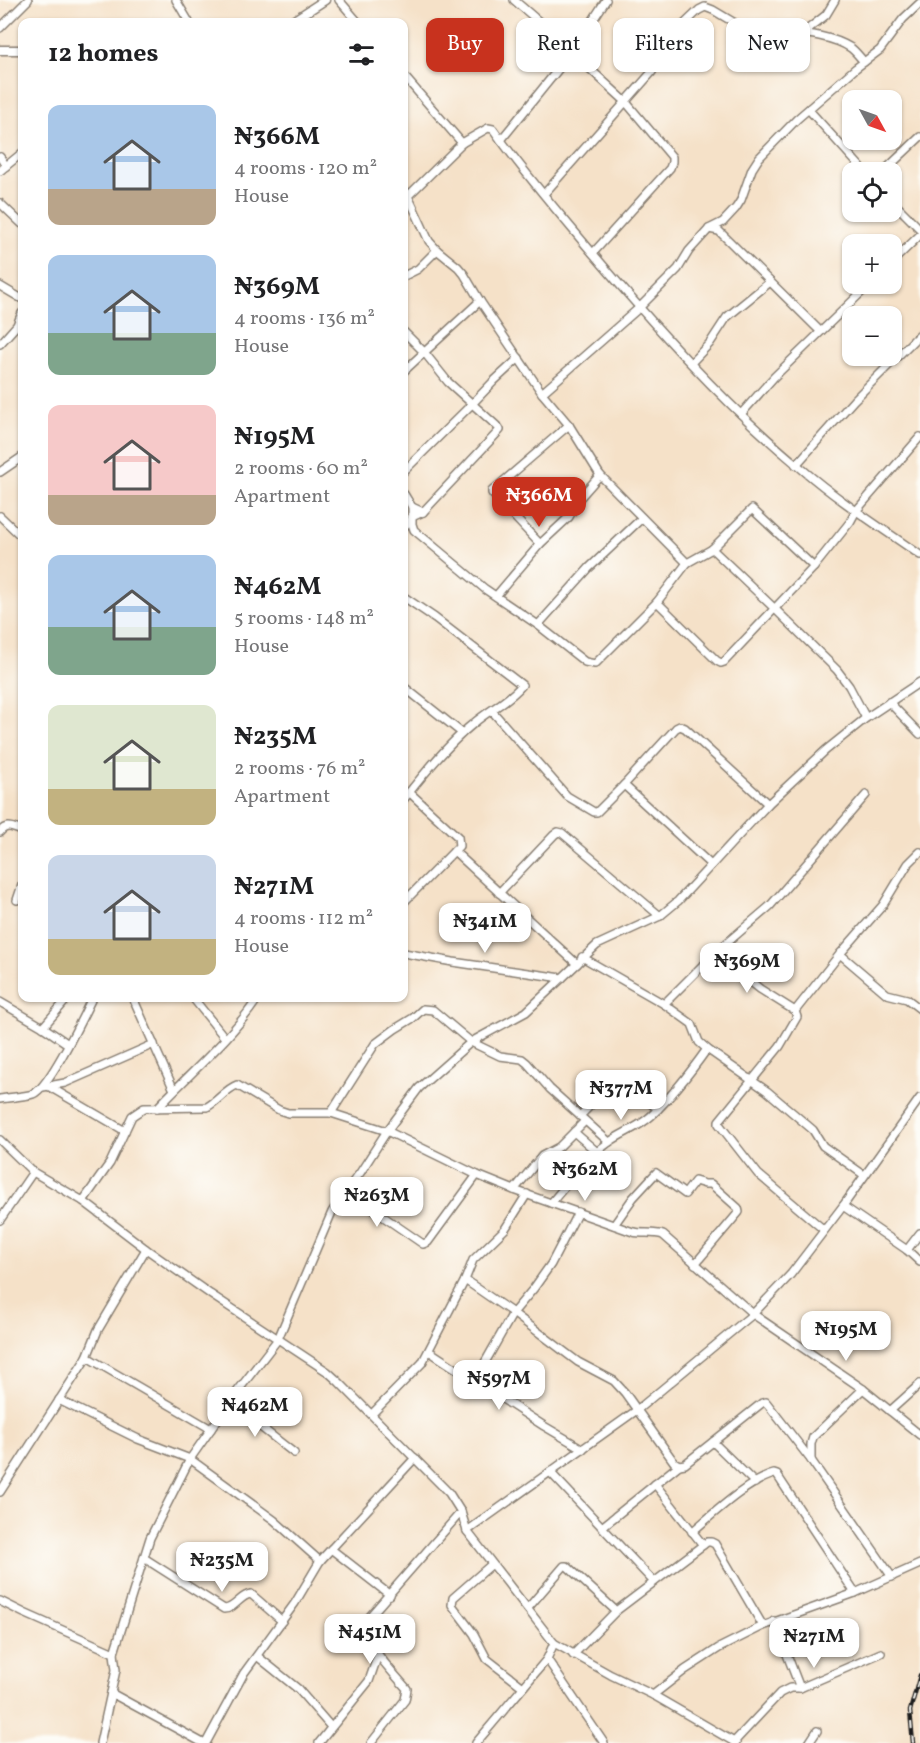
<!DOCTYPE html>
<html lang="en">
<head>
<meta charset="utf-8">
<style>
	:root { --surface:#fff; --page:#f2f2f2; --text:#202124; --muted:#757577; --accent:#c8321e }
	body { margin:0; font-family:Vollkorn,serif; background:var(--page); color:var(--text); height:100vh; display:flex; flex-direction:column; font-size:22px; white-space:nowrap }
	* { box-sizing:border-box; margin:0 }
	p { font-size:20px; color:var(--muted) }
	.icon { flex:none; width:33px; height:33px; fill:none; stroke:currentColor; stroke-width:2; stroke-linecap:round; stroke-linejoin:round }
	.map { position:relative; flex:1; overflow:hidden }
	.panel { position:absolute; left:18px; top:18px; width:390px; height:984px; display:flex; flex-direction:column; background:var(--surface); border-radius:12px; box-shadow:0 2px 4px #0004 }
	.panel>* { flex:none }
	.guide { position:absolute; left:426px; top:18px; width:404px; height:54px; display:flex; gap:12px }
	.needle { width:39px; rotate:130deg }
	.buttons { position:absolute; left:842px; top:90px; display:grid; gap:12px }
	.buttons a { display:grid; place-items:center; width:60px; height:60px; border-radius:12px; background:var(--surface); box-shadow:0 2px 4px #0004; font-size:30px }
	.price { position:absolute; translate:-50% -51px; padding:0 14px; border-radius:12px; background:#fff; color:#222; font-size:20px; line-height:39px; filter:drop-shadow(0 2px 3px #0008) }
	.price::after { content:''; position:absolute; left:50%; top:36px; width:18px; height:14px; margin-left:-9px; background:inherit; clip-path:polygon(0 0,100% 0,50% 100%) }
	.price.current { background:var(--accent); color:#fff }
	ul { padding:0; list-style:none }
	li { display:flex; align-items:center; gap:18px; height:150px; padding:0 30px }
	li span { display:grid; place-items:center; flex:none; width:168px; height:120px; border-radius:12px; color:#555 }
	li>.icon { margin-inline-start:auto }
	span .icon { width:72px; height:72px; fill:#fffc; stroke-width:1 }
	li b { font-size:26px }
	h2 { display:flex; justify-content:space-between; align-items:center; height:72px; padding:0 30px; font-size:26px }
	.chip { padding:0 21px; border-radius:12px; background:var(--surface); box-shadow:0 2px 4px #0004; font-size:21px; line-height:54px }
	.chip.current { background:var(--accent); color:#fff }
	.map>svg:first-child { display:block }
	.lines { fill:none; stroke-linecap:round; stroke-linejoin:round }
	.minor-casing { stroke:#887e72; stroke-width:10 }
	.tertiary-casing { stroke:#887e72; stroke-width:11 }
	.minor { stroke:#fff; stroke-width:7 }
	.tertiary { stroke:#fff; stroke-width:8 }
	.rail-casing { stroke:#1c1c1c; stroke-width:4.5 }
	.rail { stroke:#fdfcf7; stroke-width:2; stroke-dasharray:7; stroke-linecap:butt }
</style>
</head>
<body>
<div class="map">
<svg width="920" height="1743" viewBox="0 0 920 1743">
	<rect width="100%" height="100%" fill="#fdfcf7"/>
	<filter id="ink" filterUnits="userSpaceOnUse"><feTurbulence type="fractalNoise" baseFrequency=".0167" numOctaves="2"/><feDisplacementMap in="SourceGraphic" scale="12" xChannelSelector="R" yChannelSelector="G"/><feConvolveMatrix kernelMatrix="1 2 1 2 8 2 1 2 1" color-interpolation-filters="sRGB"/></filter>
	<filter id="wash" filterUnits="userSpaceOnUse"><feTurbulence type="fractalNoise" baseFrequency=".008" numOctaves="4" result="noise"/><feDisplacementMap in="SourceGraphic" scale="24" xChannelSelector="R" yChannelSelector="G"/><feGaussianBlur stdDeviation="1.35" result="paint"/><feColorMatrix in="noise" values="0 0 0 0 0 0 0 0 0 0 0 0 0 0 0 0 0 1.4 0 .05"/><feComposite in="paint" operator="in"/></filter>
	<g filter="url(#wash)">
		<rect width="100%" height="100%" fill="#f5e1c8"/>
	</g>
	<g filter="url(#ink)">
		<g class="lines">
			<defs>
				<g id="minor">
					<path d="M176 0 189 22"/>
					<path d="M339 0 358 22"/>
					<path d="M514 0 573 51 577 57 625 101 672 157V162L670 168 593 253"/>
					<path d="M0 28 28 0"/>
					<path d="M803 33 826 15 835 0"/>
					<path d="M404 76 462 143 488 128 493 129C521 169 553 206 584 243 650 321 723 404 802 469 839 501 880 527 920 555"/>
					<path d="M809 110 865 172"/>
					<path d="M501 140 573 51 606 0"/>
					<path d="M0 157 6 166"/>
					<path d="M0 171 22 153"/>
					<path d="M883 172 920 137"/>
					<path d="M404 190 408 196 429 241 437 250 458 267 464 274 480 301 542 393 569 425 600 475 687 563"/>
					<path d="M544 194 652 72 664 49 679 29 699 10 705 7 713 10 750 32 755 41V50H758C767 44 776 36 787 34 804 31 836 38 851 48 856 52 860 57 864 62"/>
					<path d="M408 196 462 143"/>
					<path d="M891 200 920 229"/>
					<path d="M0 203 22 224"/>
					<path d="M709 229 719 231 723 235 820 331"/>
					<path d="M891 263 920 235"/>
					<path d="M404 276 418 269 437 250"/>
					<path d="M0 286 22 299"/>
					<path d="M404 332 424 352 448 382 499 428 500 430 423 512 412 517 404 527"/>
					<path d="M0 344 17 325 22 313"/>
					<path d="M691 363 710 343 727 317 770 282"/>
					<path d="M404 371 480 301"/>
					<path d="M542 393 639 308 678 269 689 251 709 229 723 222 736 208 741 200 752 169 759 158 797 119 856 68 880 50 903 19 920 3"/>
					<path d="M741 414 774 377 870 284"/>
					<path d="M796 465 854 400 920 334"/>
					<path d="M404 471 472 404 494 381 519 358"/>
					<path d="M0 472 22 457"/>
					<path d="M404 494 412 507 423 512"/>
					<path d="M412 507V524L414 530 485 589 538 625 585 662 595 664 657 602 687 563 712 549 752 509 814 567"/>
					<path d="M0 516 22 537"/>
					<path d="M540 544 492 493V491L569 425"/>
					<path d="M712 549 774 608 837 670 849 686 866 718"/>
					<path d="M496 596 540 544 569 517 578 500 600 475"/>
					<path d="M404 597 435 618 522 685C509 701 489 710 474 723 448 744 425 772 404 799"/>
					<path d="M657 602 717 661 721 663 724 662 814 567 850 522 856 511 920 437"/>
					<path d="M538 625 589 568 642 518"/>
					<path d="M404 687 462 733"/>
					<path d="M889 702 920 734"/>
					<path d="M492 711 567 796 594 812H597L624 785 676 728 680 726 685 728 768 804"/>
					<path d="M624 785 711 865"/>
					<path d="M0 832C6 823 14 828 22 831"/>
					<path d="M454 851 577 964"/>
					<path d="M499 893 554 835 558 832 562 833 660 916"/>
					<path d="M17 900 22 885"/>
					<path d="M404 902 459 846 458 837 409 792"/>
					<path d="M404 953 453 962 562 978"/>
					<path d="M715 953 760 989 795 1011"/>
					<path d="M840 954 887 994 907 999 920 1009"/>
					<path d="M582 957 664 1004 692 1024 699 1042 707 1049 767 1091 813 1130 823 1146 864 1175"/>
					<path d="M133 998 174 1090"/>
					<path d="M193 998 225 1038"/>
					<path d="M0 1002 43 1027 68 1044"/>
					<path d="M664 1004 715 953 770 906 866 795"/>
					<path d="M43 1027 68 998"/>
					<path d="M48 1086 125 1131"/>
					<path d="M43 1087 65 1083 154 1044"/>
					<path d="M0 1099C10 1097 23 1097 33 1094 50 1087 83 1016 92 998"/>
					<path d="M157 1108C191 1072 231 1039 258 998"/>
					<path d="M331 1113 375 1044 395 1029 413 1018 423 1009 433 1010 471 1042 500 1056 522 1059 527 1063 550 1089 609 1142"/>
					<path d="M580 1116 617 1078 658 1109"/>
					<path d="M574 1132 597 1152"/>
					<path d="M0 1140 33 1172 83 1201 146 1249 210 1294 328 1372 339 1382 449 1493 461 1512 467 1531 554 1643 611 1675 653 1695 736 1743"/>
					<path d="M514 1190 542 1156 559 1147 585 1121"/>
					<path d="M346 1191 423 1244 428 1242 477 1175"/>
					<path d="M83 1201 110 1163 132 1116 144 1108 207 1107C218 1101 226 1089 237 1085L279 1110 288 1113H331L387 1131 477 1175 514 1190 633 1232C643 1234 653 1232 663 1235L753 1314 863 1389 920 1435"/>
					<path d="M551 1203C569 1182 586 1159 608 1143 621 1133 638 1128 651 1116 672 1096 690 1073 707 1049"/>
					<path d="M843 1206 907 1250 920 1262"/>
					<path d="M0 1220 33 1172"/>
					<path d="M614 1225 633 1198 656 1173 685 1194 695 1181 705 1184H711L738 1208 739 1212 695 1264"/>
					<path d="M824 1230 758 1174 719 1124V1121L780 1046 797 1017 795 1011 840 954 883 905 908 864 920 852"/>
					<path d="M907 1250 920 1233"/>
					<path d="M465 1280 513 1313 578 1362 614 1381 625 1393 674 1462 679 1465"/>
					<path d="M429 1351 544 1426 583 1449"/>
					<path d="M87 1357 211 1429"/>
					<path d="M475 1380 513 1313 534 1288 551 1264 578 1212"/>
					<path d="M59 1400 138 1439 190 1459 274 1520 320 1561"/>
					<path d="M230 1403 294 1453"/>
					<path d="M890 1411 920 1384"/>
					<path d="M372 1414 422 1363 465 1280 473 1260 505 1229 527 1194"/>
					<path d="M713 1442 755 1483"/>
					<path d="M811 1460V1444L813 1437 863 1389"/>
					<path d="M550 1472 654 1582"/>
					<path d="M655 1484 703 1545"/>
					<path d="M0 1492 87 1357 98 1330 146 1249"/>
					<path d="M602 1527 679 1465 685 1464 762 1403 766 1402 811 1460 892 1577"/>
					<path d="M467 1531 637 1410 753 1314 791 1274 843 1206 920 1098"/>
					<path d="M692 1532C713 1514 748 1481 774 1474L777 1475 855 1593"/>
					<path d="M331 1549 390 1595"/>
					<path d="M144 1558 224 1609C235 1609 240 1595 251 1594L282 1621"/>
					<path d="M492 1564 453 1598 452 1605 474 1634 487 1659 523 1687"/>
					<path d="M0 1601 24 1613 114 1653"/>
					<path d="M528 1608 564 1566H567L616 1611"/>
					<path d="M774 1621 800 1688 881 1653"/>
					<path d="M573 1655 616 1611 707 1542H711L715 1544 763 1626"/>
					<path d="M257 1656 298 1689 331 1727"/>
					<path d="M547 1659 604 1743"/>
					<path d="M111 1693 203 1743"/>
					<path d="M653 1695 685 1670 719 1648 763 1626 855 1593 920 1564"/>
					<path d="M734 1742 780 1693 790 1688H800"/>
					<path d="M100 1743 116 1670 114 1653 150 1538 190 1459 237 1392 278 1339 332 1212 346 1191 360 1173 387 1131 419 1088 471 1042 526 1012 597 945 660 916 678 901 768 804 826 750 866 718 920 682"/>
					<path d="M206 1743 244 1673 295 1603 320 1561 415 1458"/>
					<path d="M319 1743 369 1681 378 1655"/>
					<path d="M371 1743 405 1700 407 1689C397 1677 360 1639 364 1623L461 1512"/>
					<path d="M476 1743 547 1659 554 1643"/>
					<path d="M809 1743 817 1731"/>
				</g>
				<g id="tertiary">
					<path d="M291 22 325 0"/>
					<path d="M0 50H22"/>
				</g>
			</defs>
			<use href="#minor" class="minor-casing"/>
			<use href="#tertiary" class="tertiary-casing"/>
			<use href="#minor" class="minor"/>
			<use href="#tertiary" class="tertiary"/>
			<defs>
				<path id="rail" d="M913 1743 910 1711 920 1675"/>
			</defs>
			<use href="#rail" class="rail-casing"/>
			<use href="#rail" class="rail"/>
		</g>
	</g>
</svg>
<div class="buttons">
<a><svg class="needle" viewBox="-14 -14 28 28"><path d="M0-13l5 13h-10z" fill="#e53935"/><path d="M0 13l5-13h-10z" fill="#757577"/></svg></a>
<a><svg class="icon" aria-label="locate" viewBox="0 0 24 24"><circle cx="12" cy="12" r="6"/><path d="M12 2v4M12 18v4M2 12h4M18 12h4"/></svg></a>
<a>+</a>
<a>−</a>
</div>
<b class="price current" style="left:539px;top:528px">₦366M</b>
<b class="price" style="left:485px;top:954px">₦341M</b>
<b class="price" style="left:747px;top:994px">₦369M</b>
<b class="price" style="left:621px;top:1121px">₦377M</b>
<b class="price" style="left:585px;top:1202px">₦362M</b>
<b class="price" style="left:377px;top:1228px">₦263M</b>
<b class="price" style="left:846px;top:1362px">₦195M</b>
<b class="price" style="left:499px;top:1411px">₦597M</b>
<b class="price" style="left:255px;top:1438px">₦462M</b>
<b class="price" style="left:222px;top:1593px">₦235M</b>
<b class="price" style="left:370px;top:1665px">₦451M</b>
<b class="price" style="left:814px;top:1669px">₦271M</b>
<div class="guide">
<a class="chip current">Buy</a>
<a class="chip">Rent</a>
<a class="chip">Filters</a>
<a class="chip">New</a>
</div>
<section class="panel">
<h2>12 homes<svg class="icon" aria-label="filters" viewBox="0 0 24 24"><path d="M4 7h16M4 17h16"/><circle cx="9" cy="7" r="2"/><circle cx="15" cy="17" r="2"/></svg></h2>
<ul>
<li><span style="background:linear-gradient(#a9c7e8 70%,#b9a48a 0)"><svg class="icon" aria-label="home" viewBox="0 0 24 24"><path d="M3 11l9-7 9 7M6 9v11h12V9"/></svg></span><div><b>₦366M</b><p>4 rooms · 120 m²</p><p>House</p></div></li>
<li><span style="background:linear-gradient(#a9c7e8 65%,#7fa58c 0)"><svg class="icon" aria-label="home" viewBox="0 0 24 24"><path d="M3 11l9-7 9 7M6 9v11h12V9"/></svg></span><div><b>₦369M</b><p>4 rooms · 136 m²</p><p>House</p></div></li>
<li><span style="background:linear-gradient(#f6c9c9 75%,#b9a48a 0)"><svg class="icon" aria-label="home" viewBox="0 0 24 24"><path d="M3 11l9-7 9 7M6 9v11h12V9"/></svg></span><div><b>₦195M</b><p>2 rooms · 60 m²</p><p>Apartment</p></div></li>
<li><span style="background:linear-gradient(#a9c7e8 60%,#7fa58c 0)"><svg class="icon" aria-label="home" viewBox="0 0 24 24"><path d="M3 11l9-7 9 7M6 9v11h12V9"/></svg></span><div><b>₦462M</b><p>5 rooms · 148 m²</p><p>House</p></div></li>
<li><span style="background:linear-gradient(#dfe7d0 70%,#c2b280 0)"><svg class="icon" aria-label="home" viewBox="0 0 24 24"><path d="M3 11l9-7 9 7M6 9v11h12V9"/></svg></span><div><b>₦235M</b><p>2 rooms · 76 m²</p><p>Apartment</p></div></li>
<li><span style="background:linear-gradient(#c9d6e8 70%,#c2b280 0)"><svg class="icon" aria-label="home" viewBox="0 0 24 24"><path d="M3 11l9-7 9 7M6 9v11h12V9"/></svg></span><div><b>₦271M</b><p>4 rooms · 112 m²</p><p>House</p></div></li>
</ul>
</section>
</div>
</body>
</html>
